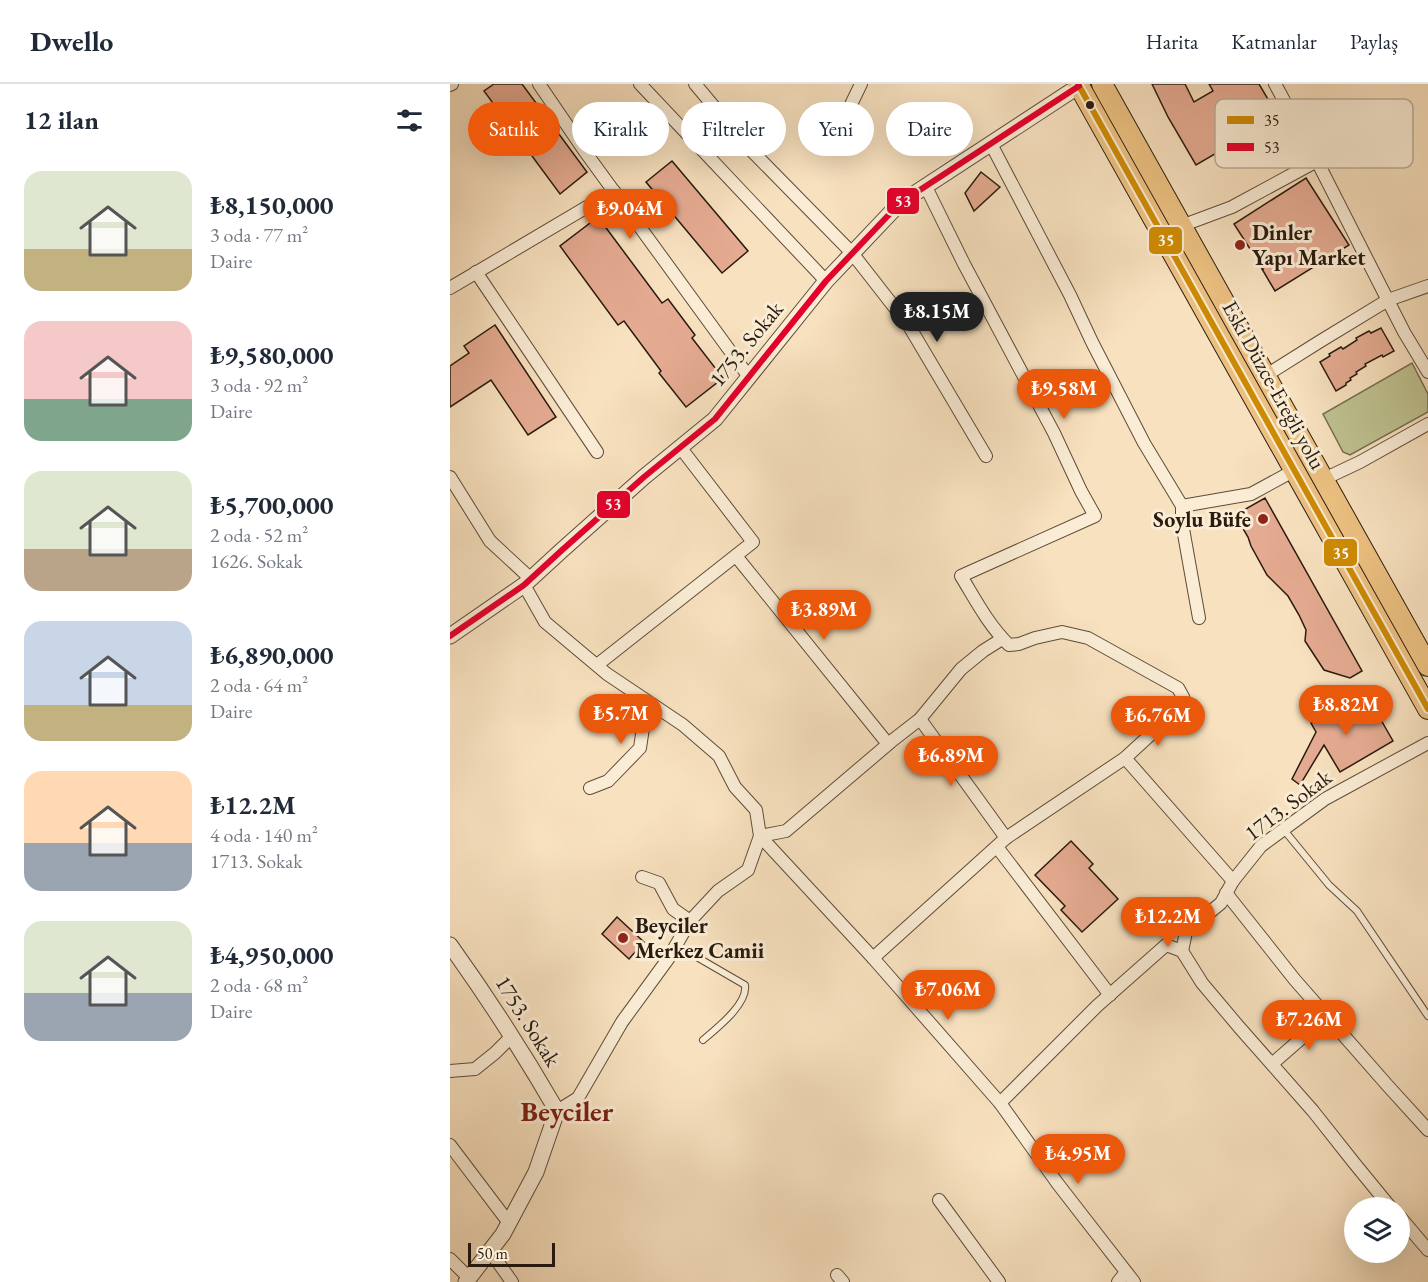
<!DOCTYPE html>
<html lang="tr">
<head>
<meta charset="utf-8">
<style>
	:root { --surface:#fff; --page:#f6f6f7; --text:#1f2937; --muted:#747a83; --line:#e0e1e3; --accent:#ea580c }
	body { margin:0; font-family:"EB Garamond",serif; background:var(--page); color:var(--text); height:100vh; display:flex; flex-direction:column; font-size:22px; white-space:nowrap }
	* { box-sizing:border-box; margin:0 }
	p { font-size:20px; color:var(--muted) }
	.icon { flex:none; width:33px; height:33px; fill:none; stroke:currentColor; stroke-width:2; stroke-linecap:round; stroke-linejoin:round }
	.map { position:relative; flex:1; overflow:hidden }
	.drawer { display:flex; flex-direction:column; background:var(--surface); width:450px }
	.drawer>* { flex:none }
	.banner { position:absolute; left:18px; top:18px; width:570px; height:54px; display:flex; gap:12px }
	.fabs { position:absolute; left:894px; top:1113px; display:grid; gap:12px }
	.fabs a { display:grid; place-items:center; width:66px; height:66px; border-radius:50%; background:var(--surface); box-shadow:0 6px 24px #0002; font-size:30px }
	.scale { position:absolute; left:18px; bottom:15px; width:87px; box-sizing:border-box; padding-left:6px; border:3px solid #291b0e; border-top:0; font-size:16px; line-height:21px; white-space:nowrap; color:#291b0e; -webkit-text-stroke:4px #faecd5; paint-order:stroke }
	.price { position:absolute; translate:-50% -51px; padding:0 14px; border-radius:21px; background:var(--accent); color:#fff; font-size:20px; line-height:39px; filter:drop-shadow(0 2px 3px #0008) }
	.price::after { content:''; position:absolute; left:50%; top:36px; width:18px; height:14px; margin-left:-9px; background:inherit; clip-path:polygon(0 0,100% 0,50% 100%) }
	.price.selected { background:#222; color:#fff }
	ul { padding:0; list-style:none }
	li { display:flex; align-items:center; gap:18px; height:150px; padding:0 24px }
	li span { display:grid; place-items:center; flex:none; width:168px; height:120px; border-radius:18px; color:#555 }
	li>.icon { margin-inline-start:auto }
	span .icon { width:72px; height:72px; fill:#fffc; stroke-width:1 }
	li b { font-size:26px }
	h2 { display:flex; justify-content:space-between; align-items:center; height:72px; padding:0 24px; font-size:26px }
	.chip { padding:0 21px; border-radius:27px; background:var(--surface); box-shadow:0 6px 24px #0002; font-size:21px; line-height:54px }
	.chip.selected { background:var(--accent); color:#fff }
	header { display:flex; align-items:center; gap:36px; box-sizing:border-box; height:84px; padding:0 30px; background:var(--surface); border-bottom:2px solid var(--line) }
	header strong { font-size:28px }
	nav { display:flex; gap:33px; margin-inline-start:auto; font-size:21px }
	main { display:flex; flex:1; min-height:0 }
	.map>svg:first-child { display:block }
	.green { fill:#bfc290; stroke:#746e4f; stroke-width:1.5 }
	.building { fill:#e5ab92; stroke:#291b0e; stroke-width:1.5 }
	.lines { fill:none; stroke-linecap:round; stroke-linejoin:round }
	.service-casing { stroke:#5d4c3a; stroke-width:8 }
	.minor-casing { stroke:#5d4c3a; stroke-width:14 }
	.tertiary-casing { stroke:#5d4c3a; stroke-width:17 }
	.primary-casing { stroke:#291b0e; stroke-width:22 }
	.service { stroke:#faecd5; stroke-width:6 }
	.minor { stroke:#faecd5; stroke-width:12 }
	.tertiary { stroke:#faecd5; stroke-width:15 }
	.primary { stroke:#ecc080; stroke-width:20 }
	.bus-1-casing { stroke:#faecd5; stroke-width:10 }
	.bus-2-casing { stroke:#faecd5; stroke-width:10 }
	.bus-1 { stroke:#ce8a03; stroke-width:6 }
	.bus-2 { stroke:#e4002b; stroke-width:6 }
	.bus-dot { fill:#291b0e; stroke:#faecd5; stroke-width:2 }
	.poi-dot { fill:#8f2418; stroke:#faecd5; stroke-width:2 }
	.labels { text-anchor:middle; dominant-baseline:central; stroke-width:6; stroke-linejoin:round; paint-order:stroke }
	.poi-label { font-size:22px; font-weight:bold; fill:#291b0e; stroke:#faecd5; text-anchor:start }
	.street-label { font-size:22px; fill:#291b0e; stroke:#faecd5 }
	.district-label { font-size:28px; font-weight:bold; fill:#7a1f14; stroke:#faecd5 }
	.key { fill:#faecd5; stroke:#bbad99; stroke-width:1.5 }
	.key-label { font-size:16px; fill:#291b0e }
	.line-badge { stroke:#faecd5; stroke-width:2 }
	.badge-label { font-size:16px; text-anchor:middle; font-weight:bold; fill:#fff }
</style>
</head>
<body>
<header>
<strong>Dwello</strong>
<nav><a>Harita</a><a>Katmanlar</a><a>Paylaş</a></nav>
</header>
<main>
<section class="drawer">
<h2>12 ilan<svg class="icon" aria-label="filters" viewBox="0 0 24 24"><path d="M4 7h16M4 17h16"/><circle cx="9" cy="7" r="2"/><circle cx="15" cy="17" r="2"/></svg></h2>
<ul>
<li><span style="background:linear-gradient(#dfe7d0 65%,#c2b280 0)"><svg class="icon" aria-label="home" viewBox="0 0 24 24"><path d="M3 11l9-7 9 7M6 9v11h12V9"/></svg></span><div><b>₺8,150,000</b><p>3 oda · 77 m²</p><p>Daire</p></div></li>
<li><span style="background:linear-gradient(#f6c9c9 65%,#7fa58c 0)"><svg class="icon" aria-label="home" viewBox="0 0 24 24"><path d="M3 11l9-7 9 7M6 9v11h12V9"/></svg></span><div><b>₺9,580,000</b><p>3 oda · 92 m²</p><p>Daire</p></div></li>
<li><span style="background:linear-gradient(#dfe7d0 65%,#b9a48a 0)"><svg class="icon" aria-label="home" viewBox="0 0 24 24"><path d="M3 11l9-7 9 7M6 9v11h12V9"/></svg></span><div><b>₺5,700,000</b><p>2 oda · 52 m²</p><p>1626. Sokak</p></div></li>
<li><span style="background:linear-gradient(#c9d6e8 70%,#c2b280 0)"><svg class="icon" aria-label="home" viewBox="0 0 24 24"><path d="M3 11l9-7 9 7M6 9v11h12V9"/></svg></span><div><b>₺6,890,000</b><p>2 oda · 64 m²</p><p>Daire</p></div></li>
<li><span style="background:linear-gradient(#ffd9b3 60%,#9aa5b1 0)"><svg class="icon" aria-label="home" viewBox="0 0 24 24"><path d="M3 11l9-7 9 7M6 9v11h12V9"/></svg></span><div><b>₺12.2M</b><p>4 oda · 140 m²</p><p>1713. Sokak</p></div></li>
<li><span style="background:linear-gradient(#dfe7d0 60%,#9aa5b1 0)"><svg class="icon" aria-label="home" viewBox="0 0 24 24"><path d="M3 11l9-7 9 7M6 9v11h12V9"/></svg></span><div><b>₺4,950,000</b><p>2 oda · 68 m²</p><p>Daire</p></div></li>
</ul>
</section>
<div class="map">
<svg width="978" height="1198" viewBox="0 0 978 1198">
	<rect width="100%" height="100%" fill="#f8e1bf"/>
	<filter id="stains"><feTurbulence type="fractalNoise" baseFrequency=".00333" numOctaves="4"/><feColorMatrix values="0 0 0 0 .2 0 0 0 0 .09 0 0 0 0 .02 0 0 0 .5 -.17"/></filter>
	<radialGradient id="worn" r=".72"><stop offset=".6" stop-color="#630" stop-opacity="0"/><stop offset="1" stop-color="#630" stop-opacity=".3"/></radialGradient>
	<path class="green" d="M962 279 978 310V328L900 371 893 368 873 330Z"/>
	<g class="building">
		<path d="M44 0H72L137 88 110 110 34 7Z"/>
		<path d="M702 0H735L744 18 763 7 759 0H809L822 22 777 50 782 60 746 81 718 33Z"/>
		<path d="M222 77 298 167 272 189 196 98Z"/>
		<path d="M531 88 550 103 524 127 515 109Z"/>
		<path d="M856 94 899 161 825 207 812 185H813L784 140Z"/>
		<path d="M148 133 212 219 218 215 245 251 242 254 273 294 236 323 209 289 211 287 174 237 168 241 110 162Z"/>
		<path d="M45 241 106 333 78 351 41 296 0 323V282L19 269 14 262Z"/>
		<path d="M931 244 944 267 933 273 932 271 915 280 916 282 906 288 907 290 900 294 901 296 896 299V301L886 307 870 278 880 272 879 270 891 263 893 265 907 256 906 254 919 247 921 249Z"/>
		<path d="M815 414 912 587 900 594 874 586 855 557 856 546 849 531 838 512 817 491 801 462 798 453 785 431Z"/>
		<path d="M915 608 943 657 890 688 874 661 850 701 842 695 866 648 861 639Z"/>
		<path d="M621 757 643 780 639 784 668 815 632 848 611 826 615 822 585 791Z"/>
		<path d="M167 833 194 858 179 875 152 850Z"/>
	</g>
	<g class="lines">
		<defs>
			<g id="service">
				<path d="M834 746 879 801 907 827 978 932"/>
				<path d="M226 861 295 901C298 920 267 944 253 956"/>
			</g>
			<g id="minor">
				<path d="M89 0 136 69 299 293"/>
				<path d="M190 0 376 197"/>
				<path d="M245 0 297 62 402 169 459 242 536 372"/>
				<path d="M825 0 867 77 954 248 978 288"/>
				<path d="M0 1 2 0"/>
				<path d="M394 35 411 0"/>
				<path d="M541 60 620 211 642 258 694 359 732 422 801 410 845 386"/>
				<path d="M731 142 782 123 867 77 917 40 950 26"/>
				<path d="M26 188 147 368"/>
				<path d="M0 204 164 107"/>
				<path d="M815 292 869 258 938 216 978 202"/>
				<path d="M0 393 40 457 81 495"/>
				<path d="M874 395 910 378 978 340"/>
				<path d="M732 422V439L749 534"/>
				<path d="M286 472 438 660"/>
				<path d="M74 501 95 538 157 590 233 641 269 672 285 703 306 726 310 752 298 786 268 807 240 837 218 875 172 938 128 1014 107 1027"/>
				<path d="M147 581 303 458 230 363"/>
				<path d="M470 635 556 754"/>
				<path d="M675 674 783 797"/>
				<path d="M140 704 158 697 190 664 194 637 192 614"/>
				<path d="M310 752 423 874 550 1019 608 1100 684 1198"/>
				<path d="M310 752 336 747 443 656 470 635 511 585 533 567 552 555"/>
				<path d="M547 763 660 911"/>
				<path d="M192 793 209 799 223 825 240 837"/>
				<path d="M776 809 845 896 938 1002 978 1046"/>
				<path d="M423 874 556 754 675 674 735 619 733 613 728 604 638 554 612 548 585 554 569 560 559 561C539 542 525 515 511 492L645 432 631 407 604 349 514 180 476 103"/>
				<path d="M822 980 877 932"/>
				<path d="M0 987 25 985 45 969 62 952"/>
				<path d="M550 1019 647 922 716 861 732 867"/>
				<path d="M0 1061 59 1139"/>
				<path d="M489 1116 549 1198"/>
				<path d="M941 1124 905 1080 863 1027 789 943 752 899 732 867 736 848 771 819 783 797 811 762 875 715 978 659"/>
				<path d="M950 1133 978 1166"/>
				<path d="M40 1167 62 1198"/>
				<path d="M0 1175 19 1194"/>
				<path d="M387 1191 393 1198"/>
				<path d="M668 1198 676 1188"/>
			</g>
			<g id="tertiary">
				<path d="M0 552 74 501 111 467 194 393 265 335 376 197 450 119 629 2"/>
				<path d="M0 861C38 914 74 970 107 1027L86 1088 53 1150 16 1198"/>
			</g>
			<g id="primary">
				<path d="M628 0 978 625"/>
				<path d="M652 0 978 582"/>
			</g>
		</defs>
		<use href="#service" class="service-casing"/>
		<use href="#minor" class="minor-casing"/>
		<use href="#tertiary" class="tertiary-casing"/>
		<use href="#primary" class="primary-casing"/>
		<use href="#service" class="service"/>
		<use href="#minor" class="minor"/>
		<use href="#tertiary" class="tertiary"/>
		<use href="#primary" class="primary"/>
		<defs>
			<path id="bus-1" d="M628 0 978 625"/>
			<path id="bus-2" d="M0 552 74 501 111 467 194 393 265 335 376 197 450 119 629 2"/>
		</defs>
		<use href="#bus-1" class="bus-1-casing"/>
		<use href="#bus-2" class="bus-2-casing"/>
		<use href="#bus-1" class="bus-1"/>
		<use href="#bus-2" class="bus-2"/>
	</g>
	<circle class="bus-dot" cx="640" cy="21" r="5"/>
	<g class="poi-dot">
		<circle cx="790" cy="161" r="6"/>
		<circle cx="813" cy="435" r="6"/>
		<circle cx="173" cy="854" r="6"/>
	</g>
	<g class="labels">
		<g class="poi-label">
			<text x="802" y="148">Dinler<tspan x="802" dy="25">Yapı Market</tspan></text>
			<text x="801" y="435" text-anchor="end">Soylu Büfe</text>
			<text x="185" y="841">Beyciler<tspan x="185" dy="25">Merkez Camii</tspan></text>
		</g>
		<g class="street-label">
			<text transform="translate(296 260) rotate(-51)">1753. Sokak</text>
			<text transform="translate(824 301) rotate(61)">Eski Düzce-Ereğli yolu</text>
			<text transform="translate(838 721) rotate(-37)">1713. Sokak</text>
			<text transform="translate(78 937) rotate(58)">1753. Sokak</text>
		</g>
		<g class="district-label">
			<text x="117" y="1027">Beyciler</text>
		</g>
	</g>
	<rect x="765" y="15" width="198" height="69" rx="9" class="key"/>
	<rect x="777" y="32" width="27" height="8" fill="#ce8a03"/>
	<rect x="777" y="59" width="27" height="8" fill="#e4002b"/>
	<g class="key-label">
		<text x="814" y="42">35</text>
		<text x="814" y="69">53</text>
	</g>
	<g class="line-badge">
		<rect x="436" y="103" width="34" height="28" rx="6" fill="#e4002b"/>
		<rect x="698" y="142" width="35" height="29" rx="6" fill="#ce8a03"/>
		<rect x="146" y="406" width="35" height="29" rx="6" fill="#e4002b"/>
		<rect x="873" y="454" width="35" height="29" rx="6" fill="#ce8a03"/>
	</g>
	<g class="badge-label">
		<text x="453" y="123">53</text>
		<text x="716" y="162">35</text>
		<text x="163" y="426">53</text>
		<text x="891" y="475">35</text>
	</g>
	<rect width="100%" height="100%" filter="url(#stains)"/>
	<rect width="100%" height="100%" fill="url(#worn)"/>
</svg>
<div class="fabs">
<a><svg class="icon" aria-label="layers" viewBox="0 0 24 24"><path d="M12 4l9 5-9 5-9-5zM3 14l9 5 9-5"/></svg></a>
</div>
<div class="scale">50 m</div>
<b class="price" style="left:180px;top:156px">₺9.04M</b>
<b class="price selected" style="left:487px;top:259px">₺8.15M</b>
<b class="price" style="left:614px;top:336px">₺9.58M</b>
<b class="price" style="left:374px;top:557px">₺3.89M</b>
<b class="price" style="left:896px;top:652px">₺8.82M</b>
<b class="price" style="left:171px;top:661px">₺5.7M</b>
<b class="price" style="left:708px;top:663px">₺6.76M</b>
<b class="price" style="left:501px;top:703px">₺6.89M</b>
<b class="price" style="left:718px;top:864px">₺12.2M</b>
<b class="price" style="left:498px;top:937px">₺7.06M</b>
<b class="price" style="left:859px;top:967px">₺7.26M</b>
<b class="price" style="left:628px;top:1101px">₺4.95M</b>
<div class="banner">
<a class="chip selected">Satılık</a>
<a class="chip">Kiralık</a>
<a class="chip">Filtreler</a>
<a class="chip">Yeni</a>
<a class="chip">Daire</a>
</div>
</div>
</main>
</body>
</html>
